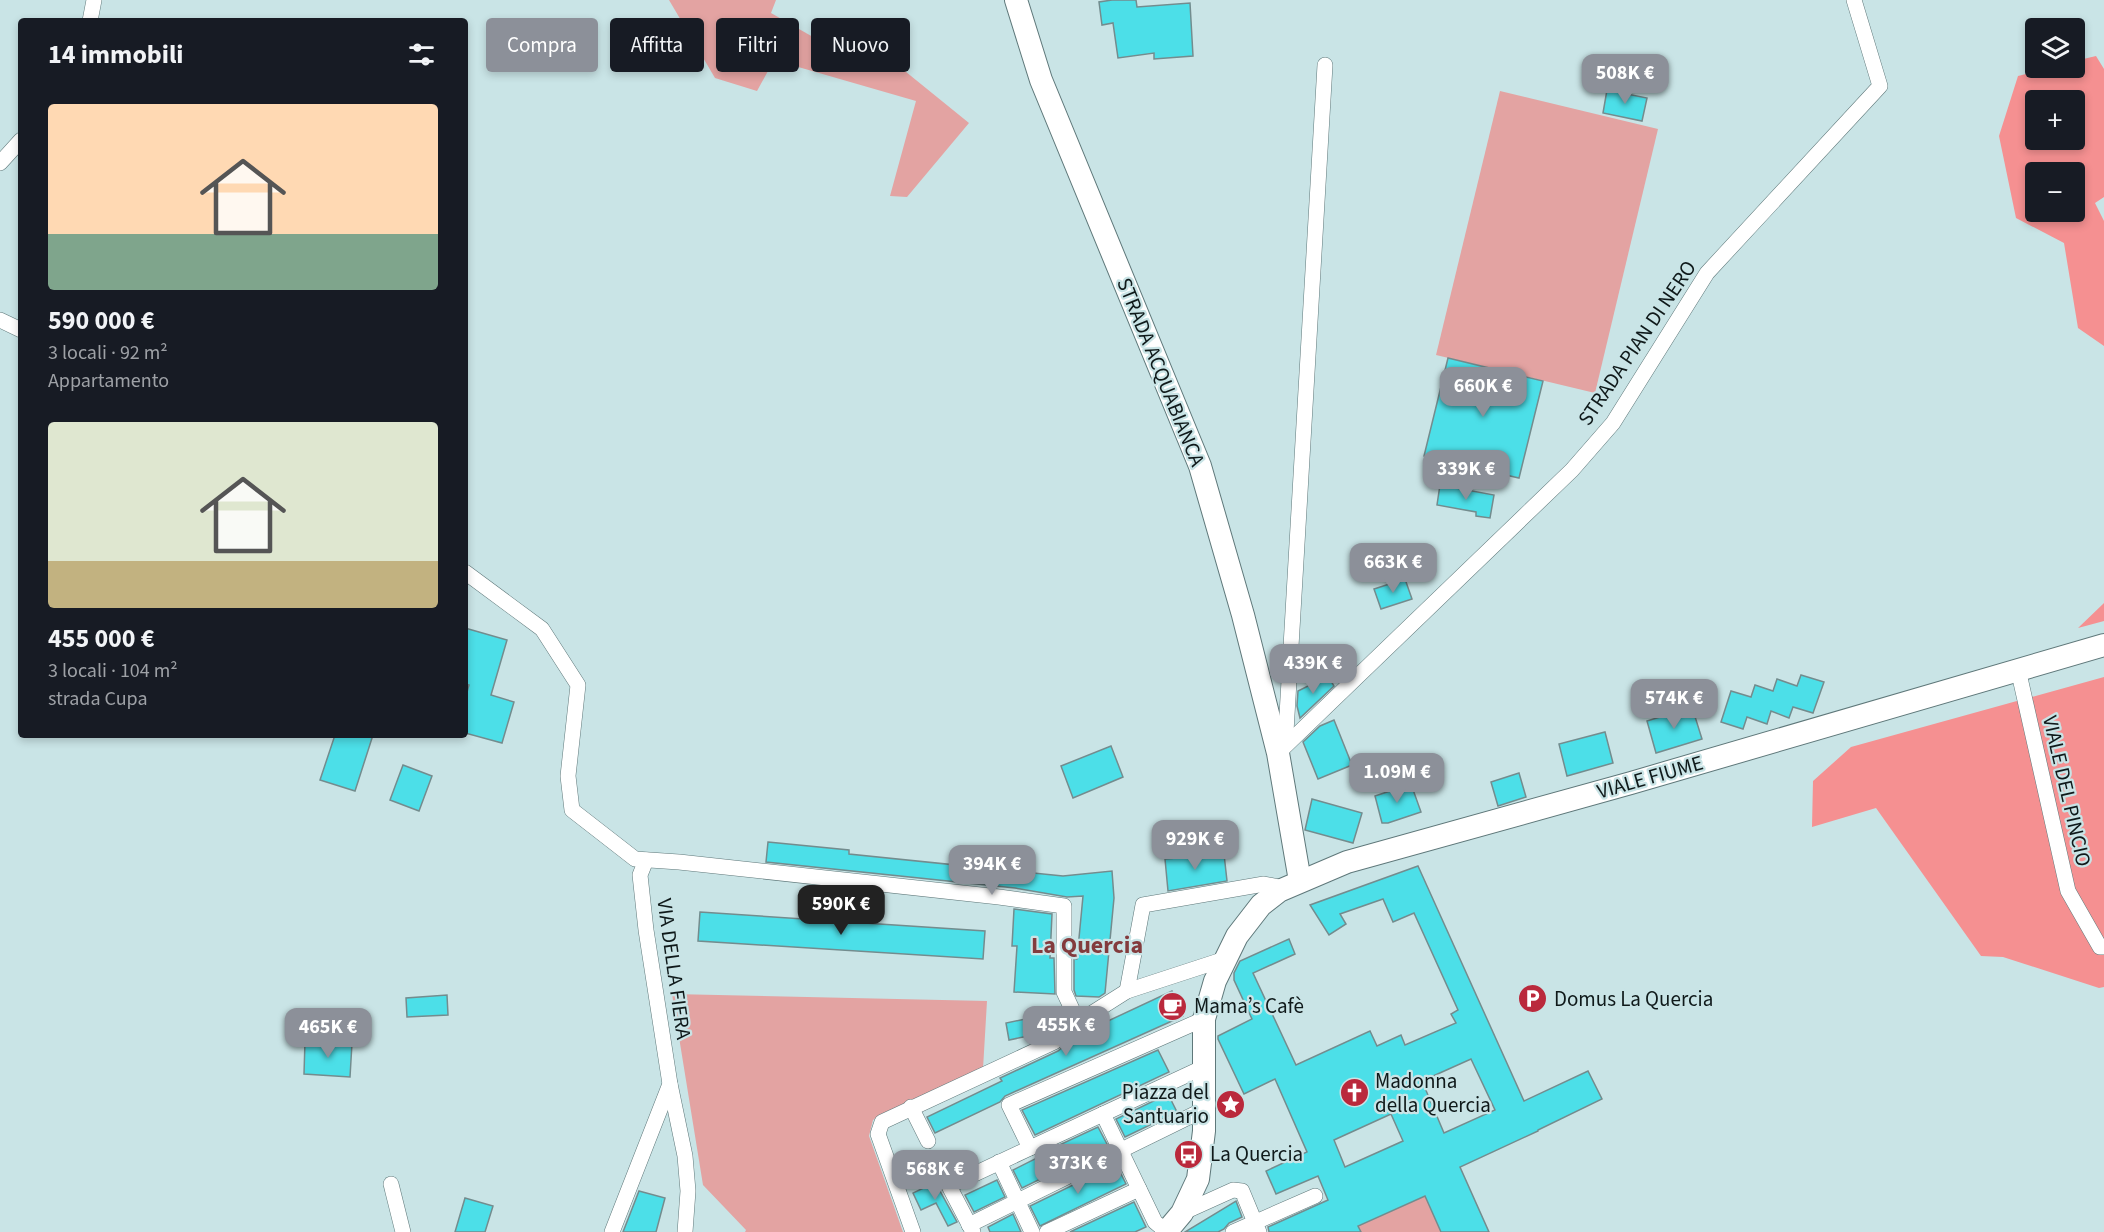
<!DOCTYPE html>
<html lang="it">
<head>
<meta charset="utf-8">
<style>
	:root { --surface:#171b24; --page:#20242c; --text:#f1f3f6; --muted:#9ea1a6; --accent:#8c9099 }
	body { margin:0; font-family:"Source Sans 3",sans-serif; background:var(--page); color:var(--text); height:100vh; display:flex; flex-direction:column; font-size:22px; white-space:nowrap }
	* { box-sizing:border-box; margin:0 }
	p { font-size:20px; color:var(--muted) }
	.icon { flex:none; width:33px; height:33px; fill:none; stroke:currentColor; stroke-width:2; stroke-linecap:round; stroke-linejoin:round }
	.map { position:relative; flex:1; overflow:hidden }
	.panel { position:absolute; left:18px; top:18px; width:450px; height:720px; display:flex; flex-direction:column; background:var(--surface); border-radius:6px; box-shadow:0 3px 9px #0003 }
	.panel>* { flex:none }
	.hud { position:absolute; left:486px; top:18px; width:570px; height:54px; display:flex; gap:12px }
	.controls { position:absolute; left:2025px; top:18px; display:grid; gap:12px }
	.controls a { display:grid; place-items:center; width:60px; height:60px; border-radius:6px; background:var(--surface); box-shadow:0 3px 9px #0003; font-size:30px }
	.price { position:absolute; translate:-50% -51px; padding:0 14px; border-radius:12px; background:var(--accent); color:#fff; font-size:20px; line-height:39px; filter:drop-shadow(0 2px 3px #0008) }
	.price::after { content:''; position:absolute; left:50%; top:36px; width:18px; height:14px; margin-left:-9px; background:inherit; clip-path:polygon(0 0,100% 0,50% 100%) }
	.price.active { background:#222; color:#fff }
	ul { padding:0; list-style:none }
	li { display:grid; align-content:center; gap:12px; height:318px; padding:0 30px }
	li span { display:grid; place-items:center; height:186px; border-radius:6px; color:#555 }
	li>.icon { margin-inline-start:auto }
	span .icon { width:108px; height:108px; fill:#fffc; stroke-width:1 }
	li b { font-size:26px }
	h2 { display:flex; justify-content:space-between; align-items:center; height:72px; padding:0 30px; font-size:26px }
	.chip { padding:0 21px; border-radius:6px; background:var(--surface); box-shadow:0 3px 9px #0003; font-size:21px; line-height:54px }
	.chip.active { background:var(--accent); color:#fff }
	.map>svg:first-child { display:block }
	.green { fill:#e3a3a2 }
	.forest { fill:#f59091; fill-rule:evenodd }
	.building { fill:#4cdfe8; stroke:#738c8e; stroke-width:1.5; fill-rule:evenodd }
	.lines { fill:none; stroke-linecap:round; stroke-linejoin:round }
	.street-casing { stroke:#5f787a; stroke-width:16 }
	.secondary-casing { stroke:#5f787a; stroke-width:24 }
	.street { stroke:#fff; stroke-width:15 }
	.secondary { stroke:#fff; stroke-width:22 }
	.labels { text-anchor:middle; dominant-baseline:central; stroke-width:4.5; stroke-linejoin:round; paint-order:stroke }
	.street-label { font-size:21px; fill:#0f191a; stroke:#c9e4e6 }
	.poi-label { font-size:21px; fill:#0f191a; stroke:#c9e4e6; text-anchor:start }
	.quarter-label { font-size:24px; font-weight:bold; fill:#833b3d; stroke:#c9e4e6 }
</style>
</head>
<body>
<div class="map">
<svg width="2104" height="1232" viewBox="0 0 2104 1232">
	<rect width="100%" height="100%" fill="#c9e4e6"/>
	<g class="green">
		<path d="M669 0H776L771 13 862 65 874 46 969 123 907 197 890 196 916 101 774 60 757 91 715 78Z"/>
		<path d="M1500 91 1658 129 1595 393 1436 355Z"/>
		<path d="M672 994 987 1001 983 1069 879 1115 873 1120 869 1136 903 1232H745L746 1230 703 1185Z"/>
		<path d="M1425 1196 1441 1232H1361L1358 1226Z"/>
	</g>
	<g class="forest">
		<path d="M2096 56 2104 69V197L2095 203 2104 221V346L2078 328 2064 243 2016 218 1999 136 2018 76 2051 68H2074L2075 61ZM2036 100H2074V140H2036ZM2036 172H2074V212H2036Z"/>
		<path d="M2104 603V621L2078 628 2103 604Z"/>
		<path d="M2104 677V987L2099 988 2003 957 1981 956 1876 808 1812 827 1813 781 1851 747Z"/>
	</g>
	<g class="building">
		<path d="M1112 0H1136L1137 7 1190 3 1193 56 1154 59V53L1118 58 1113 23 1102 25 1099 2Z"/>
		<path d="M1607 90 1647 98 1642 121 1603 113Z"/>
		<path d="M1448 358 1543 381 1519 478 1424 456Z"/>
		<path d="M1440 485 1494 495 1490 518 1476 516V512L1437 505Z"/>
		<path d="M1405 579 1412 599 1381 609 1374 589Z"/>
		<path d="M465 628 507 640 491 695 514 702 502 743 465 733V699L469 685 465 684Z"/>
		<path d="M1801 675 1824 682 1813 713 1793 707 1789 718 1771 711 1767 724 1747 717 1743 729 1721 722 1731 691 1751 697 1755 685 1773 691 1777 679 1797 686Z"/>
		<path d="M1328 676 1334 686 1300 718 1297 706 1298 691Z"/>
		<path d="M1692 707 1702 739 1656 753 1647 721Z"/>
		<path d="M1334 720 1352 765 1318 779 1303 742 1320 726Z"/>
		<path d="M1605 732 1613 763 1567 776 1559 744Z"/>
		<path d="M335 735H373L355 791 320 780Z"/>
		<path d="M1111 746 1123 777 1073 798 1061 766Z"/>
		<path d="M403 765 432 776 419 811 390 800Z"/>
		<path d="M1519 773 1526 797 1498 806 1491 782Z"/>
		<path d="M1411 784 1421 812 1388 823H1382L1375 796Z"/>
		<path d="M1312 799 1362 813 1353 843 1305 830Z"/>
		<path d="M768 842 849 850V854L1063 876 1112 871 1114 898 1105 993 1099 997 1076 996 1074 990V959H1077L1083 896 1067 897 1015 888 766 862Z"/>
		<path d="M1224 854 1227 881 1168 891 1165 859Z"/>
		<path d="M1418 866 1524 1101 1588 1071 1602 1099 1538 1130V1131L1460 1167 1489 1232H1441L1425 1196 1358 1226 1361 1232H1269L1268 1227 1328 1200 1318 1176 1276 1194 1266 1171 1307 1152 1275 1079 1244 1094 1218 1039V1036L1252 1019 1234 980V973L1240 961 1289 939 1295 954 1253 973 1296 1065 1370 1031 1377 1046 1401 1035 1405 1045 1456 1023 1451 1014 1458 1010 1414 913 1393 922 1383 899 1340 914 1346 924 1329 935 1310 905ZM1471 1059 1495 1110 1444 1133 1422 1081ZM1391 1114 1403 1141 1345 1167 1334 1140Z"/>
		<path d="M1014 909 1052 914 1050 958H1054L1055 994 1014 992 1017 946H1012Z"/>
		<path d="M700 912 985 931 983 959 698 941Z"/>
		<path d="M1172 991 1183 1016 1005 1096 1000 1102 935 1133 927 1117 1002 1081 1000 1078 1058 1051 1076 1036Z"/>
		<path d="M447 995 448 1015 407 1017 406 998Z"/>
		<path d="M1055 1013 1058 1026 1052 1031 1009 1040 1006 1023Z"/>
		<path d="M305 1041 352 1043 350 1077 304 1074Z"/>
		<path d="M1158 1050 1169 1072 1035 1135 1022 1110Z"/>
		<path d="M1168 1094 1177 1112 1125 1137 1116 1119Z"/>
		<path d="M1098 1127 1108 1146 1022 1188 1013 1170 1043 1155 1042 1153Z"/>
		<path d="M1116 1164 1126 1184 1040 1226 1030 1206Z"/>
		<path d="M940 1180V1191L957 1222 948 1226 936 1203 921 1210 913 1193Z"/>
		<path d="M997 1180 1005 1197 974 1212 965 1195Z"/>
		<path d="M639 1191 665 1198 656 1232H623Z"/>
		<path d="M465 1198 493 1206 485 1232H455Z"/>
		<path d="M1236 1201 1242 1217 1229 1223 1224 1229 1218 1232H1185Z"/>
		<path d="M1134 1202 1146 1227 1135 1232H1070Z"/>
		<path d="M1013 1214 1021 1232H990L988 1227Z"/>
	</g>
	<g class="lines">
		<defs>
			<g id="street">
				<path d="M90 21 94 0"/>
				<path d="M0 163 21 140"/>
				<path d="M0 320 21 330"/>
				<path d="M465 572 542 629 578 685 568 776 572 810 635 859 679 862 999 897 1064 906V992L1078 1022"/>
				<path d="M2018 669 2068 891 2100 947H2104"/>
				<path d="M1279 750 1286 732 1325 65"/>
				<path d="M1278 753 1572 470 1613 423 1707 273 1880 86 1854 0"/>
				<path d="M646 860 640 875 646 930 670 1084 685 1156 688 1191 685 1232"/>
				<path d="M1127 991 1143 905 1264 884 1284 888"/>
				<path d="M911 1107 928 1141"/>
				<path d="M1103 1114 1155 1222 1167 1232"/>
				<path d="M1030 1148 1204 1067"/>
				<path d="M999 1162 1032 1232"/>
				<path d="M391 1184 403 1232"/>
				<path d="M1182 1213 1233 1190 1242 1191 1259 1232"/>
				<path d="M969 1225 1205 1109"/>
				<path d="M612 1232 670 1084"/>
				<path d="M913 1232 878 1134 882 1122 1054 1042 1078 1022 1127 991 1225 959"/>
				<path d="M973 1232 949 1186 1030 1148 1009 1105 1204 1019"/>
				<path d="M1047 1232 1139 1189"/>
				<path d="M1233 1232 1315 1196"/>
			</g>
			<g id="secondary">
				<path d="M1016 0 1041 80 1200 466 1243 615 1278 753 1300 881"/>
				<path d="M1166 1232 1182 1213 1198 1179 1204 1131V1019L1215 981 1237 936 1261 905 1279 891 1347 862 1631 783 2104 645"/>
			</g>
		</defs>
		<use href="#street" class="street-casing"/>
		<use href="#secondary" class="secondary-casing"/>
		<use href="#street" class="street"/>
		<use href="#secondary" class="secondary"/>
	</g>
	<defs>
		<symbol id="parking-disc" viewBox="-11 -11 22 22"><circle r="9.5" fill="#ba293c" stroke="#c9e4e6"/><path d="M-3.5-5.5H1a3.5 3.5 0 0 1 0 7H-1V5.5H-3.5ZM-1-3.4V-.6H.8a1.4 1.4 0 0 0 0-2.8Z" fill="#fff"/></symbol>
		<symbol id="cafe-disc" viewBox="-11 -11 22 22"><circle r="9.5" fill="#ba293c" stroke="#c9e4e6"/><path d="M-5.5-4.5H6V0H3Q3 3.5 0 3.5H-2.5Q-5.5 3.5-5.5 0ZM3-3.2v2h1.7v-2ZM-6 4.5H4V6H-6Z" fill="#fff"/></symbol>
		<symbol id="church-disc" viewBox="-11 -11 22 22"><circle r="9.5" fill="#ba293c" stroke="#c9e4e6"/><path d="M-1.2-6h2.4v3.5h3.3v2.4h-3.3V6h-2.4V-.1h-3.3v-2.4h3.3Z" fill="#fff"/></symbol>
		<symbol id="sight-disc" viewBox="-11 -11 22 22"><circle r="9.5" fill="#ba293c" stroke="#c9e4e6"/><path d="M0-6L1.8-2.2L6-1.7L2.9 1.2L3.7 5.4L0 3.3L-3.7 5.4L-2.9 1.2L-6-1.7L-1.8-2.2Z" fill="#fff"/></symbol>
		<symbol id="bus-disc" viewBox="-11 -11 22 22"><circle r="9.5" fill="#ba293c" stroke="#c9e4e6"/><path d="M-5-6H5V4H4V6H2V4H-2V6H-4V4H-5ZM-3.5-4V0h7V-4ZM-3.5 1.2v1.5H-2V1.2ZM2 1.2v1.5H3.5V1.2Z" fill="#fff"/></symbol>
	</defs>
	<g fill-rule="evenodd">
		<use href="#parking-disc" x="1516" y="982" width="33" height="33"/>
		<use href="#cafe-disc" x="1156" y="990" width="33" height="33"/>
		<use href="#church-disc" x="1338" y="1076" width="33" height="33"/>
		<use href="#sight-disc" x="1214" y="1088" width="33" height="33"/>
		<use href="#bus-disc" x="1172" y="1138" width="33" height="33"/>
	</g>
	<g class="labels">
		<g class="street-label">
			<text transform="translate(1637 343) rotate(-56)">STRADA PIAN DI NERO</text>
			<text transform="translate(1161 372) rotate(68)">STRADA ACQUABIANCA</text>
			<text transform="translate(1650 777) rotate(-16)">VIALE FIUME</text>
			<text transform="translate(2067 791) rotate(77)">VIALE DEL PINCIO</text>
			<text transform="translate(674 969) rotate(82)">VIA DELLA FIERA</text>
		</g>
		<g class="poi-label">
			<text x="1554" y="999">Domus La Quercia</text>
			<text x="1194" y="1006">Mama’s Cafè</text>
			<text x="1375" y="1081">Madonna<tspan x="1375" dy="24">della Quercia</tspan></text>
			<text x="1209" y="1092" text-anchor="end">Piazza del<tspan x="1209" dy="24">Santuario</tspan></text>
			<text x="1210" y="1154">La Quercia</text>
		</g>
		<g class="quarter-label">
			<text x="1087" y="945">La Quercia</text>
		</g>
	</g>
</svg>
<div class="controls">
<a><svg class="icon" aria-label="layers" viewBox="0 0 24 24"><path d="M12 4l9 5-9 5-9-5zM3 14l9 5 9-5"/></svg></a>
<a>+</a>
<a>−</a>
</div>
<b class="price" style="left:1625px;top:105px">508K €</b>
<b class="price" style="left:1483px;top:418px">660K €</b>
<b class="price" style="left:1466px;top:501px">339K €</b>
<b class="price" style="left:1393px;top:594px">663K €</b>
<b class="price" style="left:1313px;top:695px">439K €</b>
<b class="price" style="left:1674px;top:730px">574K €</b>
<b class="price" style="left:1397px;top:804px">1.09M €</b>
<b class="price" style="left:1195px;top:871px">929K €</b>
<b class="price" style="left:992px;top:896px">394K €</b>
<b class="price active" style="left:841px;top:936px">590K €</b>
<b class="price" style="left:1066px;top:1057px">455K €</b>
<b class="price" style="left:328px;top:1059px">465K €</b>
<b class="price" style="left:1078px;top:1195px">373K €</b>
<b class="price" style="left:935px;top:1201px">568K €</b>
<div class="hud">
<a class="chip active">Compra</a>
<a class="chip">Affitta</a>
<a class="chip">Filtri</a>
<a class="chip">Nuovo</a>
</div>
<section class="panel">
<h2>14 immobili<svg class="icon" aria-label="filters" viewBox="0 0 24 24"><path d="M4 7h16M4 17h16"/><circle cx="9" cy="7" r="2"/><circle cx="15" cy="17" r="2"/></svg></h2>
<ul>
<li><span style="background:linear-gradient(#ffd9b3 70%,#7fa58c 0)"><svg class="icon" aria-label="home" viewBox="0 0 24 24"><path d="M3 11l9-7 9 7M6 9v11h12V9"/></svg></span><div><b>590 000 €</b><p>3 locali · 92 m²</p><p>Appartamento</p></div></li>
<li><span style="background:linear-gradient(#dfe7d0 75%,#c2b280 0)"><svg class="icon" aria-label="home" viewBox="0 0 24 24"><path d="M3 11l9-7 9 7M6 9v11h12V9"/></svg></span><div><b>455 000 €</b><p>3 locali · 104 m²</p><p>strada Cupa</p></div></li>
</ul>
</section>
</div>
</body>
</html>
